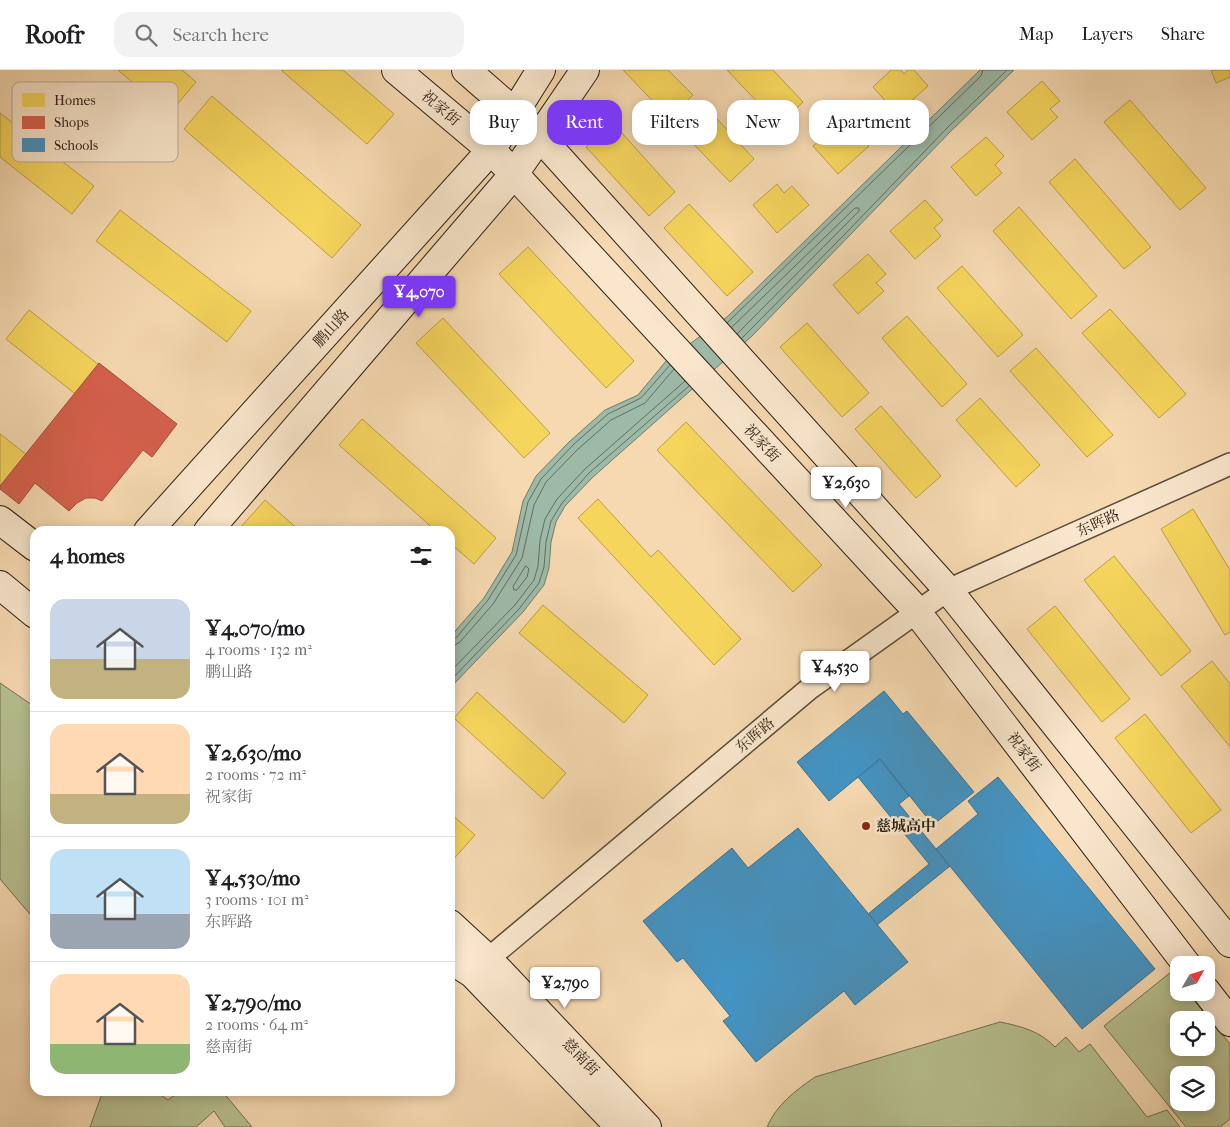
<!DOCTYPE html>
<html lang="en">
<head>
<meta charset="utf-8">
<style>
	:root { --surface:#fff; --page:#f2f2f2; --text:#202124; --muted:#757577; --line:#e0e0e0; --accent:#7c3aed }
	body { margin:0; font-family:"IM FELL French Canon","Noto Serif SC",serif; background:var(--page); color:var(--text); height:100vh; display:flex; flex-direction:column; font-size:19px; white-space:nowrap }
	* { box-sizing:border-box; margin:0 }
	p { font-size:16px; color:var(--muted) }
	.icon { flex:none; width:28px; height:28px; fill:none; stroke:currentColor; stroke-width:2; stroke-linecap:round; stroke-linejoin:round }
	.map { position:relative; flex:1; overflow:hidden }
	.side { position:absolute; left:30px; top:456px; width:425px; height:570px; display:flex; flex-direction:column; background:var(--surface); border-radius:15px; box-shadow:0 2px 12px #0003 }
	.side>* { flex:none }
	.banner { position:absolute; left:470px; top:30px; width:475px; height:45px; display:flex; gap:10px }
	.needle { width:32px; rotate:51deg }
	.fabs { position:absolute; left:1170px; top:886px; display:grid; gap:10px }
	.fabs a { display:grid; place-items:center; width:45px; height:45px; border-radius:10px; background:var(--surface); box-shadow:0 2px 12px #0003; font-size:25px }
	.price { position:absolute; translate:-50% -42px; padding:0 11px; border-radius:5px; background:#fff; color:#222; font-size:16px; line-height:32px; filter:drop-shadow(0 1px 2px #0008) }
	.price::after { content:''; position:absolute; left:50%; top:30px; width:15px; height:11px; margin-left:-8px; background:inherit; clip-path:polygon(0 0,100% 0,50% 100%) }
	.price.selected { background:var(--accent); color:#fff }
	ul { padding:0; list-style:none }
	li { display:flex; align-items:center; gap:15px; height:125px; padding:0 20px }
	li+li { border-top:1px solid var(--line) }
	li span { display:grid; place-items:center; flex:none; width:140px; height:100px; border-radius:15px; color:#555 }
	li>.icon { margin-inline-start:auto }
	span .icon { width:60px; height:60px; fill:#fffc; stroke-width:1 }
	li b { font-size:21px }
	h2 { display:flex; justify-content:space-between; align-items:center; height:60px; padding:0 20px; font-size:21px }
	.tag { padding:0 18px; border-radius:15px; background:var(--surface); box-shadow:0 2px 12px #0003; font-size:18px; line-height:45px }
	.tag.selected { background:var(--accent); color:#fff }
	header { display:flex; align-items:center; gap:30px; box-sizing:border-box; height:70px; padding:0 25px; background:var(--surface); border-bottom:1px solid var(--line) }
	header strong { font-size:24px }
	nav { display:flex; gap:28px; margin-inline-start:auto; font-size:18px }
	.search { width:350px; height:45px; background:var(--page); display:flex; align-items:center; gap:12px; box-sizing:border-box; padding:0 18px; border-radius:15px; color:var(--muted); font-size:19px }
	.map>svg:first-child { display:block }
	.green { fill:#b7c090; stroke:#706e52; fill-rule:evenodd }
	.water { fill:#9dbaa9; stroke:#6f7b6d }
	.homes { fill:#f6d55c; stroke:#b99e46 }
	.shops { fill:#d6604d; stroke:#a24c3c }
	.schools { fill:#4393c3; stroke:#3c708e }
	.lines { fill:none; stroke-linecap:round; stroke-linejoin:round }
	.shore { stroke:#646c5e; stroke-width:1 }
	.street-casing { stroke:#5d4c3b; stroke-width:24 }
	.secondary-casing { stroke:#2a1d14; stroke-width:30 }
	.street { stroke:#f9e6cc; stroke-width:21 }
	.secondary { stroke:#f9e6cc; stroke-width:28 }
	.poi-dot { fill:#8f2418; stroke:#f9e6cc; stroke-width:2 }
	.labels { text-anchor:middle; dominant-baseline:central; stroke-width:5; stroke-linejoin:round; paint-order:stroke }
	.street-label { font-size:15px; fill:#2a1d14; stroke:#f9e6cc }
	.poi-label { font-size:15px; font-weight:bold; fill:#2a1d14; stroke:#f9e6cc; text-anchor:start }
	.key { fill:#f9e6cc; stroke:#bbaa95; stroke-width:1 }
	.key-label { font-size:14px; fill:#2a1d14 }
</style>
</head>
<body>
<header>
<strong>Roofr</strong>
<div class="search"><svg class="icon" aria-label="search" viewBox="0 0 24 24"><circle cx="10" cy="10" r="6"/><path d="M15 15l6 6"/></svg>Search here</div>
<nav><a>Map</a><a>Layers</a><a>Share</a></nav>
</header>
<div class="map">
<svg width="1230" height="1057" viewBox="0 0 1230 1057">
	<rect width="100%" height="100%" fill="#f6d9b1"/>
	<filter id="stains"><feTurbulence type="fractalNoise" baseFrequency=".004" numOctaves="4"/><feColorMatrix values="0 0 0 0 .2 0 0 0 0 .09 0 0 0 0 .02 0 0 0 .5 -.17"/></filter>
	<radialGradient id="worn" r=".72"><stop offset=".6" stop-color="#630" stop-opacity="0"/><stop offset="1" stop-color="#630" stop-opacity=".3"/></radialGradient>
	<g class="green">
		<path d="M0 613 35 637V850L0 809Z"/>
		<path d="M1171 902 1179 911V922L1188 923 1230 974V1049L1220 1057H1186L1104 956ZM1179 950H1206V978H1179ZM1179 1005H1206V1032H1179Z"/>
		<path d="M1000 952C1020 956 1040 961 1055 977L1066 967 1079 982 1090 974 1147 1047 1167 1040 1180 1057H767C777 1034 795 1021 815 1007Z"/>
		<path d="M103 1021H155L168 1030 180 1021H222L252 1057H225L214 1041 196 1057H90Z"/>
	</g>
	<path class="water" d="M980 0H1014L951 61 751 267 593 407 565 436 556 452 551 472 549 498 544 515 523 542 450 618V567L484 528 512 482 523 431 536 406 569 372 605 340 638 325 666 291 727 247Z"/>
	<g class="homes">
		<path d="M118 0H182L196 12 169 44Z"/>
		<path d="M281 0H343L394 44 367 74Z"/>
		<path d="M623 0H668L693 25 669 48Z"/>
		<path d="M727 0H773L803 32 779 55Z"/>
		<path d="M891 0H901L904 4 908 0H914L928 16 897 44 873 17Z"/>
		<path d="M1211 0H1230V7L1216 13Z"/>
		<path d="M1042 11 1060 31 1050 39 1058 47 1032 70 1007 42Z"/>
		<path d="M212 26 361 155 332 188 184 59Z"/>
		<path d="M1130 30 1206 118 1180 140 1104 52Z"/>
		<path d="M707 38 754 89 730 112 682 62Z"/>
		<path d="M0 43 94 116 72 144 0 87Z"/>
		<path d="M613 53 675 122 649 146 586 77Z"/>
		<path d="M837 55 844 64 852 57 869 76 838 104 813 76Z"/>
		<path d="M986 67 1004 86 995 95 1002 103 976 126 951 97Z"/>
		<path d="M1075 89 1151 177 1124 199 1049 112Z"/>
		<path d="M777 114 784 123 792 116 809 135 777 163 753 135Z"/>
		<path d="M925 130 943 150 934 158 941 166 915 189 890 161Z"/>
		<path d="M689 134 753 202 727 226 664 158Z"/>
		<path d="M1019 137 1097 226 1071 249 993 161Z"/>
		<path d="M120 140 251 241 227 272 96 171Z"/>
		<path d="M528 177 634 291 606 318 499 204Z"/>
		<path d="M868 184 886 204 876 213 884 221 858 244 833 215Z"/>
		<path d="M962 196 1023 265 998 287 937 218Z"/>
		<path d="M1110 239 1186 324 1159 348 1082 263Z"/>
		<path d="M29 240 174 354 151 384 6 269Z"/>
		<path d="M907 246 967 314 942 337 882 268Z"/>
		<path d="M443 248 550 363 524 388 416 273Z"/>
		<path d="M807 253 869 323 842 347 780 277Z"/>
		<path d="M1036 278 1113 365 1087 387 1010 301Z"/>
		<path d="M980 328 1040 395 1016 417 956 350Z"/>
		<path d="M881 336 941 406 916 428 855 359Z"/>
		<path d="M362 349 496 468 474 494 450 473V461H436L339 375Z"/>
		<path d="M686 352 822 495 793 522 657 380Z"/>
		<path d="M0 364 45 399 19 432 0 417Z"/>
		<path d="M598 429 651 487 658 480 741 569 714 595 578 448Z"/>
		<path d="M265 430 300 461H243L240 458Z"/>
		<path d="M1193 439 1230 500V562L1225 565 1161 459Z"/>
		<path d="M1114 486 1191 581 1161 606 1084 510Z"/>
		<path d="M543 535 648 625 624 653 519 563Z"/>
		<path d="M1055 536 1130 629 1102 652 1027 559Z"/>
		<path d="M1212 591 1230 614V677L1181 616Z"/>
		<path d="M477 622 566 703 543 729 454 648Z"/>
		<path d="M1145 644 1221 740 1191 763 1115 668Z"/>
		<path d="M450 743 475 765 450 793Z"/>
	</g>
	<path class="shops" d="M99 293 177 354 152 387 143 380 102 431 95 428H86L77 433 69 441 35 413 19 434 0 419V416Z"/>
	<g class="schools">
		<path d="M884 621 903 644 907 641 974 722 933 755 880 689 829 731 797 692Z"/>
		<path d="M880 689 909 726 899 734 950 796 877 855 868 844 929 794 858 707Z"/>
		<path d="M998 707 1155 899 1082 959 936 779 978 744 968 731Z"/>
		<path d="M798 758 908 892 855 935 844 921 756 992 723 951 730 946 683 888 677 892 643 851 732 778 748 798Z"/>
	</g>
	<g class="lines">
		<g class="shore">
			<path d="M727 253 981 6 983 0"/>
			<path d="M732 257 855 138H859V141L737 264"/>
			<path d="M742 268 845 164 948 57 1007 0"/>
			<path d="M526 496 529 499 527 507 517 520H514L513 517Z"/>
			<path d="M450 570 456 568 488 530 516 485 528 432 541 409 573 375 608 344 641 328 670 295"/>
			<path d="M450 576 455 575 460 572 493 534 522 488 534 435 546 412 577 380 611 350 645 333 674 299"/>
			<path d="M450 602 515 535 534 510 538 496 540 470 545 449 557 429 585 399 685 311"/>
			<path d="M450 611 519 539 539 513 544 497 546 472 551 451 562 433 589 403 689 316"/>
		</g>
		<defs>
			<path id="street" d="M477 901 488 889 809 619 948 520 1230 394"/>
			<g id="secondary">
				<path d="M396 0 491 80 514 104 910 533 1187 895"/>
				<path d="M466 0 520 47 539 66 948 520 1230 873"/>
				<path d="M0 450 35 477"/>
				<path d="M148 461 491 80 541 0"/>
				<path d="M208 461 514 104 585 0"/>
				<path d="M0 515 35 544"/>
				<path d="M450 854 488 889 647 1057"/>
				<path d="M450 889 473 904 620 1057"/>
				<path d="M1206 921 1230 952"/>
			</g>
		</defs>
		<use href="#street" class="street-casing"/>
		<use href="#secondary" class="secondary-casing"/>
		<use href="#street" class="street"/>
		<use href="#secondary" class="secondary"/>
	</g>
	<circle class="poi-dot" cx="866" cy="756" r="5"/>
	<g class="labels">
		<g class="street-label">
			<text transform="translate(441 38) rotate(40)">祝家街</text>
			<text transform="translate(331 258) rotate(-48)">鹏山路</text>
			<text transform="translate(762 373) rotate(47)">祝家街</text>
			<text transform="translate(1098 453) rotate(-24)">东晖路</text>
			<text transform="translate(755 665) rotate(-40)">东晖路</text>
			<text transform="translate(1024 682) rotate(53)">祝家街</text>
			<text transform="translate(581 987) rotate(46)">慈南街</text>
		</g>
		<g class="poi-label">
			<text x="876" y="756">慈城高中</text>
		</g>
	</g>
	<rect x="12" y="12" width="166" height="80" rx="8" class="key"/>
	<rect x="22" y="23" width="23" height="14" fill="#f6d55c"/>
	<rect x="22" y="46" width="23" height="13" fill="#d6604d"/>
	<rect x="22" y="68" width="23" height="14" fill="#4393c3"/>
	<g class="key-label">
		<text x="54" y="35">Homes</text>
		<text x="54" y="57">Shops</text>
		<text x="54" y="80">Schools</text>
	</g>
	<rect width="100%" height="100%" filter="url(#stains)"/>
	<rect width="100%" height="100%" fill="url(#worn)"/>
</svg>
<div class="fabs">
<a><svg class="needle" viewBox="-14 -14 28 28"><path d="M0-13l5 13h-10z" fill="#e53935"/><path d="M0 13l5-13h-10z" fill="#757577"/></svg></a>
<a><svg class="icon" aria-label="locate" viewBox="0 0 24 24"><circle cx="12" cy="12" r="6"/><path d="M12 2v4M12 18v4M2 12h4M18 12h4"/></svg></a>
<a><svg class="icon" aria-label="layers" viewBox="0 0 24 24"><path d="M12 4l9 5-9 5-9-5zM3 14l9 5 9-5"/></svg></a>
</div>
<b class="price selected" style="left:419px;top:248px">¥4,070</b>
<b class="price" style="left:846px;top:439px">¥2,630</b>
<b class="price" style="left:835px;top:623px">¥4,530</b>
<b class="price" style="left:565px;top:939px">¥2,790</b>
<div class="banner">
<a class="tag">Buy</a>
<a class="tag selected">Rent</a>
<a class="tag">Filters</a>
<a class="tag">New</a>
<a class="tag">Apartment</a>
</div>
<section class="side">
<h2>4 homes<svg class="icon" aria-label="filters" viewBox="0 0 24 24"><path d="M4 7h16M4 17h16"/><circle cx="9" cy="7" r="2"/><circle cx="15" cy="17" r="2"/></svg></h2>
<ul>
<li><span style="background:linear-gradient(#c9d6e8 60%,#c2b280 0)"><svg class="icon" aria-label="home" viewBox="0 0 24 24"><path d="M3 11l9-7 9 7M6 9v11h12V9"/></svg></span><div><b>¥4,070/mo</b><p>4 rooms · 132 m²</p><p>鹏山路</p></div></li>
<li><span style="background:linear-gradient(#ffd9b3 70%,#c2b280 0)"><svg class="icon" aria-label="home" viewBox="0 0 24 24"><path d="M3 11l9-7 9 7M6 9v11h12V9"/></svg></span><div><b>¥2,630/mo</b><p>2 rooms · 72 m²</p><p>祝家街</p></div></li>
<li><span style="background:linear-gradient(#bfe0f5 65%,#9aa5b1 0)"><svg class="icon" aria-label="home" viewBox="0 0 24 24"><path d="M3 11l9-7 9 7M6 9v11h12V9"/></svg></span><div><b>¥4,530/mo</b><p>3 rooms · 101 m²</p><p>东晖路</p></div></li>
<li><span style="background:linear-gradient(#ffd9b3 70%,#8fb573 0)"><svg class="icon" aria-label="home" viewBox="0 0 24 24"><path d="M3 11l9-7 9 7M6 9v11h12V9"/></svg></span><div><b>¥2,790/mo</b><p>2 rooms · 64 m²</p><p>慈南街</p></div></li>
</ul>
</section>
</div>
</body>
</html>
